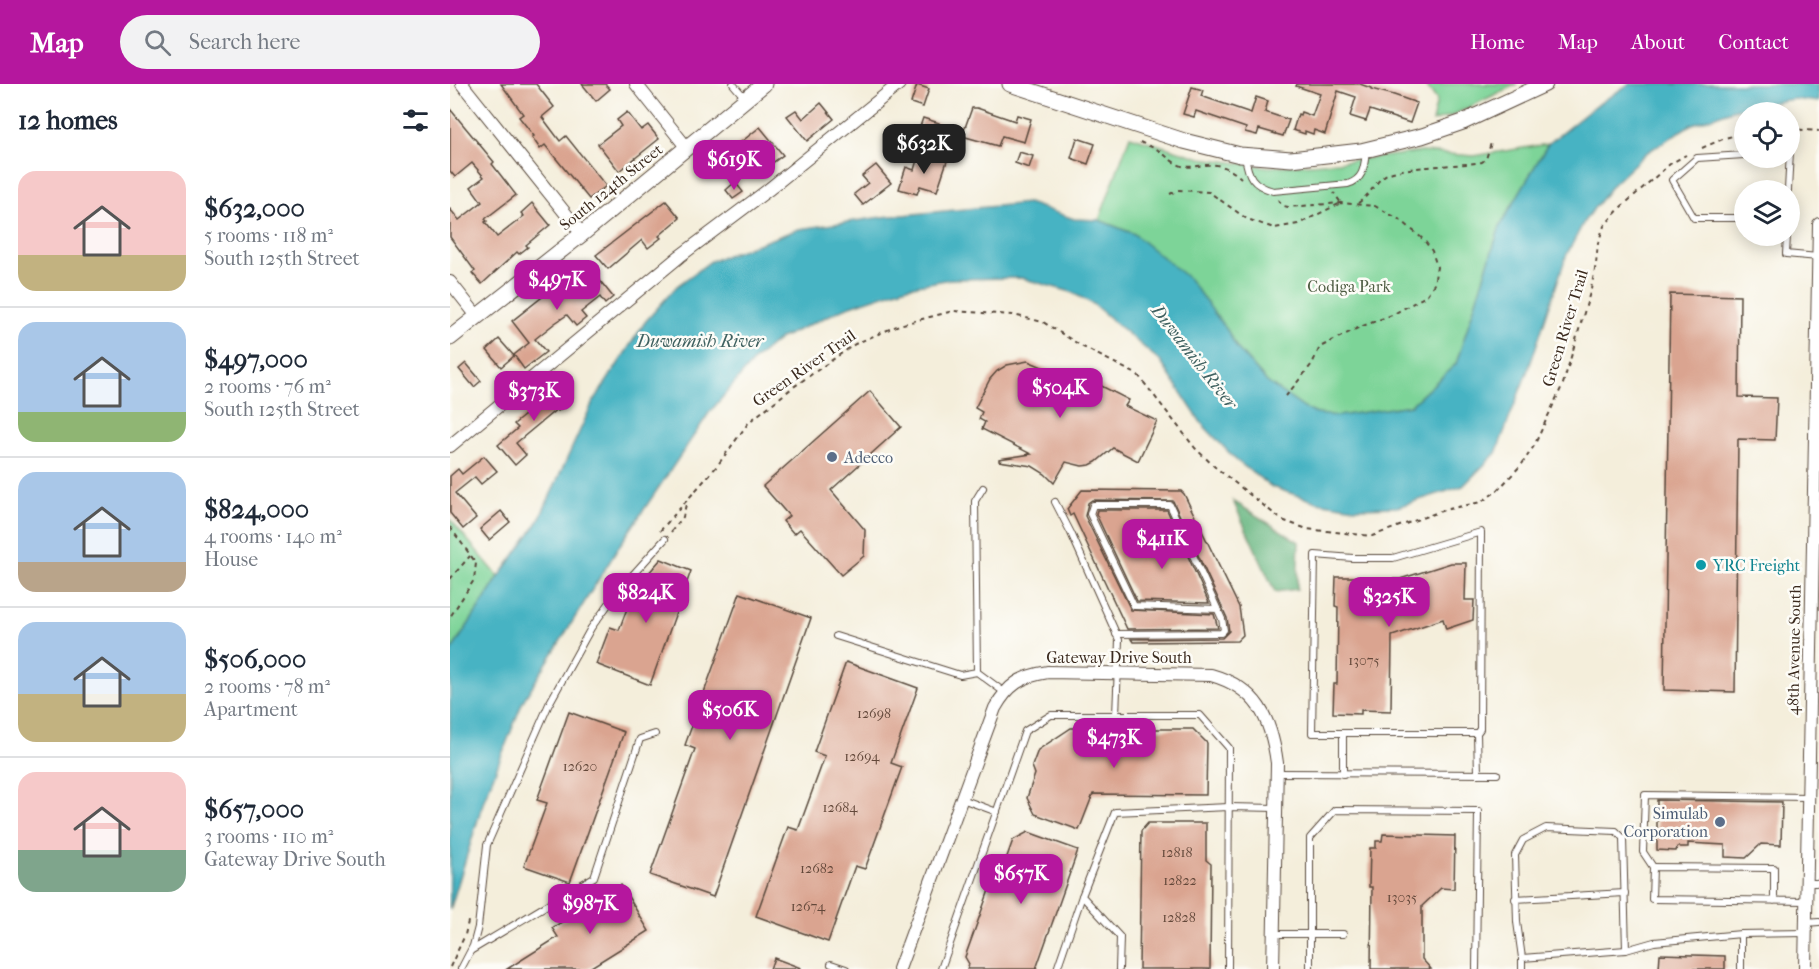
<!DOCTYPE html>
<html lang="en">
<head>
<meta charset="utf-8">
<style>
	:root { --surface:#fff; --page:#f2f2f3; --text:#1f2937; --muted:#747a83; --line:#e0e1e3; --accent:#b5179e }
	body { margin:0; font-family:"IM FELL French Canon",serif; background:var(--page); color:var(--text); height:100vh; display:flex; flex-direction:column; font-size:22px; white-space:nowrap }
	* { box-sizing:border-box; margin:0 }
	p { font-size:20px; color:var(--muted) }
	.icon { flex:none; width:33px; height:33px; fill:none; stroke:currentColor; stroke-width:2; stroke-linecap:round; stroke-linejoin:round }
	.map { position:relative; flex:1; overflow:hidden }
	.drawer { display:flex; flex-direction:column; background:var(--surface); width:450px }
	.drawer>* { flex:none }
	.fabs { position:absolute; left:1284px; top:18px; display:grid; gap:12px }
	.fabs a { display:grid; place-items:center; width:66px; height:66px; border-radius:50%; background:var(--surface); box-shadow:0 3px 15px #0003; font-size:30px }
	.price { position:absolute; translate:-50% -51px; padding:0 14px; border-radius:12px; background:var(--accent); color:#fff; font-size:20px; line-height:39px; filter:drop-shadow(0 2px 3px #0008) }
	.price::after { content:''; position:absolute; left:50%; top:36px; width:18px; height:14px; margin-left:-9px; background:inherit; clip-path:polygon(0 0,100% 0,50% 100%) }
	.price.selected { background:#222; color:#fff }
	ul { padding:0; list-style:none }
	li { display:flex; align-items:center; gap:18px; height:150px; padding:0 18px }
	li+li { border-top:2px solid var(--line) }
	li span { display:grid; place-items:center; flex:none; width:168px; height:120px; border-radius:18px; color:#555 }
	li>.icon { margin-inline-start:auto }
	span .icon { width:72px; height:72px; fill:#fffc; stroke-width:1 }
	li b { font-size:26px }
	h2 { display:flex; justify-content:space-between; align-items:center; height:72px; padding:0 18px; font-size:26px }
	header { display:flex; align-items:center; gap:36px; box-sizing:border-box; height:84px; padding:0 30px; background:var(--accent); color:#fff }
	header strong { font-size:28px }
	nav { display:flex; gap:33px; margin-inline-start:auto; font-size:21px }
	.search { width:420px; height:54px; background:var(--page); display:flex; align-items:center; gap:15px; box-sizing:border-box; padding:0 21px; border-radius:33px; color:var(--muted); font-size:22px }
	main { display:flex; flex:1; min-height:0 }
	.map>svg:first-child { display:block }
	.green { fill:#7dd498; stroke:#5c7f5b; stroke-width:1.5 }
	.forest { fill:#66b680; stroke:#50704f; stroke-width:1.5 }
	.water { fill:#46b3c3; stroke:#406e70; stroke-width:1.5 }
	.building { fill:#daa490 }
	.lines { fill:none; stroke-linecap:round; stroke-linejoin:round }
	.service-casing { stroke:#57473a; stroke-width:8 }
	.minor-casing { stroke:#57473a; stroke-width:14 }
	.tertiary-casing { stroke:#57473a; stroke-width:17 }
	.path { stroke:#57473a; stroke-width:2; stroke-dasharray:4.5 4.5; stroke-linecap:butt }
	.service { stroke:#fff; stroke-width:6 }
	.minor { stroke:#fff; stroke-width:12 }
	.tertiary { stroke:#fff; stroke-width:15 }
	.service-dot { fill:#5c6f8a; stroke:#fdfcf7; stroke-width:2 }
	.culture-dot { fill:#0f9aa8; stroke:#fdfcf7; stroke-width:2 }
	.labels { text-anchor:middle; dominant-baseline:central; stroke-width:5; stroke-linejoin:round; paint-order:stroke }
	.number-label { font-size:14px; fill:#63483a }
	.street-label { font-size:16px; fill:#3b2a1e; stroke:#fdfcf7 }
	.park-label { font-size:16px; fill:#4f5d43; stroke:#fdfcf7 }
	.service-label { font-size:16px; fill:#4e5e75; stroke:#fdfcf7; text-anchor:start }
	.culture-label { font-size:16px; fill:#0d838f; stroke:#fdfcf7; text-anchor:start }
	.water-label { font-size:18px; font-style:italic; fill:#3f6160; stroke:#fdfcf7 }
</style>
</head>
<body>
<header>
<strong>Map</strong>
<div class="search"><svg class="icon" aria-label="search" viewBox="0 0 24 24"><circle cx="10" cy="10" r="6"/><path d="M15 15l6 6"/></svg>Search here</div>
<nav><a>Home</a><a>Map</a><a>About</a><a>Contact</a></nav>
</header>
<main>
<section class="drawer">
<h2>12 homes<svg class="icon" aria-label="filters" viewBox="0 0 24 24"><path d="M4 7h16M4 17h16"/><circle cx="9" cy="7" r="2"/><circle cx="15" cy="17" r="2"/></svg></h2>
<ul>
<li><span style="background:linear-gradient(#f6c9c9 70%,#c2b280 0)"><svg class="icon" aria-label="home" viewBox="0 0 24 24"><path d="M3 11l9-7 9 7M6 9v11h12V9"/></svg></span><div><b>$632,000</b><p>5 rooms · 118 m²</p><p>South 125th Street</p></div></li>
<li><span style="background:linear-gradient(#a9c7e8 75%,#8fb573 0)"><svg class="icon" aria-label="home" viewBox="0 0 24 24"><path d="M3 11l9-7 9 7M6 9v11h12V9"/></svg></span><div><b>$497,000</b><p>2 rooms · 76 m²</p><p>South 125th Street</p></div></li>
<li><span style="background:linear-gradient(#a9c7e8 75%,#b9a48a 0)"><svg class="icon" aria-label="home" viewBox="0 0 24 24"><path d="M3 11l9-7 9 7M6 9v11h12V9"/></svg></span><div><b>$824,000</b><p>4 rooms · 140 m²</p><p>House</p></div></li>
<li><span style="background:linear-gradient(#a9c7e8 60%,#c2b280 0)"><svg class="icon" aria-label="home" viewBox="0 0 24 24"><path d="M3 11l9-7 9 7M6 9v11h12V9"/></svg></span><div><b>$506,000</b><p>2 rooms · 78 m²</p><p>Apartment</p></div></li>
<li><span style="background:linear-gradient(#f6c9c9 65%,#7fa58c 0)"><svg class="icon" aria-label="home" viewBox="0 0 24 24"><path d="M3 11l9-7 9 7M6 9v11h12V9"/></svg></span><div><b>$657,000</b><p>3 rooms · 110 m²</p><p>Gateway Drive South</p></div></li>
</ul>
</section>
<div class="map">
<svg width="1369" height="885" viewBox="0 0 1369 885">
	<rect width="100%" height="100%" fill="#fdfcf7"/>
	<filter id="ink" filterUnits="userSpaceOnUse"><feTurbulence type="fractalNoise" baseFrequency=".0167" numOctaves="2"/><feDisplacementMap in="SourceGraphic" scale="12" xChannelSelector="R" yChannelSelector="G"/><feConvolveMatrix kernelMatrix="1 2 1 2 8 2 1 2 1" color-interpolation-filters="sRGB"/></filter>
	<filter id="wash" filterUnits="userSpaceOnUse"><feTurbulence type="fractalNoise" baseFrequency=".008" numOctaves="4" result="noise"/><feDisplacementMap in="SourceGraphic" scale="24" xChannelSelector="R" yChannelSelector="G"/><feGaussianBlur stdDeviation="1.35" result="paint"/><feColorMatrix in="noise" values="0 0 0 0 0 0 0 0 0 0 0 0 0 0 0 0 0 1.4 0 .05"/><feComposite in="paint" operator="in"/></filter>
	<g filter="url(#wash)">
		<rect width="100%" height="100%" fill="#f4eedb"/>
		<g class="green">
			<path d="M975 0H1067L1001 32 982 38 987 16Z"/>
			<path d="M680 52 751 74 819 83 887 78 972 68 1024 72 1098 60 1050 142 1006 280 961 321 889 332 867 330 854 324 817 298 787 264 777 246 684 150 649 136Z"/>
			<path d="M0 435 49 493 0 569Z"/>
		</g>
		<path class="forest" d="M783 417 849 458 847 505 825 508Z"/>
		<path class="water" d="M1179 0H1369V18L1343 15 1282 26 1240 41 1196 69 1163 100 1135 136 1116 172 1081 278 1046 369 1013 402 947 423 905 424 867 418 822 403 787 377 752 340 710 277 643 220 621 208 571 194 501 195 457 203 395 224 329 255 305 275 259 329 170 461 73 617 34 716 0 826V569L49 493 88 438 142 320 195 238 227 202 261 177 349 145 432 133 578 119 624 135 649 136 684 150 739 195 777 246 787 264 817 298 854 324 867 330 889 332 961 321 1006 280 1050 142 1098 60 1144 23Z"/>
		<g id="blocks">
			<g class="building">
				<path d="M51 0H86L104 23 92 33 110 57 116 52 156 102 139 115 95 61 90 65 82 53 84 52 69 33 73 30Z"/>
				<path d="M132 0H155L160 5 146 17Z"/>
				<path d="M847 0H910L921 4V5L944 11 967 19 960 39 920 26 916 37 900 32 906 13 888 7 875 50 864 46 863 50 855 47V50L843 46 848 30 850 31 851 28 862 32 870 10 846 2Z"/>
				<path d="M467 1 479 5 473 23 461 19Z"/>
				<path d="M742 3 753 6 751 12 801 29 806 13 818 17 815 28 839 36 833 52 809 45 807 51 795 48 796 44 746 27 744 33 733 30Z"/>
				<path d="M371 19 384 35 357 57 337 32 346 26 353 35Z"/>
				<path d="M522 24H527L565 37 567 31 581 35 574 58 552 52 548 62 512 52Z"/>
				<path d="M0 25 44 78 42 80 66 111 35 135 37 137 35 138 47 153 74 132 71 129 82 119 100 141 76 161 78 163 69 170 67 168 32 200 22 189 25 187 0 153V125L9 136 32 118 21 103 34 93 22 79 5 93 0 87Z"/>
				<path d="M177 28 191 46 198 41 209 55 169 87 148 60 171 42 167 36Z"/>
				<path d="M473 34 489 39 482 60 466 54Z"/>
				<path d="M310 43 333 71 321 80 312 70 295 83 281 66Z"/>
				<path d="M627 54 645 60 638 80 621 74Z"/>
				<path d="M569 68 583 72 579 84 565 79Z"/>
				<path d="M481 69 498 74 487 107 470 102 467 110 449 105 456 83 464 86 467 76 478 80Z"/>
				<path d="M426 81 441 99 413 121 404 110 418 99 412 92Z"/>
				<path d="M285 98 293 108 283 115 276 106Z"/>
				<path d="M216 117 230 134 209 152 211 154 198 164 192 156 158 185 146 171Z"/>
				<path d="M129 184 140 198 147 193 163 213 155 220 150 213 131 228 136 234 126 242 117 231 105 239 85 255 96 268 74 285 64 271 79 259 62 237Z"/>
				<path d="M1220 210 1290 212 1289 313 1327 314 1325 356 1288 355 1285 608 1214 606Z"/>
				<path d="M49 255 64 272 51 283 37 266Z"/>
				<path d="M578 277 618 294 630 291 679 316 675 322 707 337 688 377 663 364 646 378 640 381 632 382 616 378 604 399 595 390 582 382 549 377V375L581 370 532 345 535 338 529 335 532 328 525 324 540 295 547 287 557 281Z"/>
				<path d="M16 279 31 297 24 303 9 285Z"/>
				<path d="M108 300 122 316 108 327 107 325 66 359 76 371 65 381 48 361 68 344 64 340 97 313 95 311Z"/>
				<path d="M420 307 451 343 381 406 415 446 414 472 391 491 350 445 344 450 333 437 339 432 313 402Z"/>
				<path d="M34 372 47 387 31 400 25 393 5 409 26 434 13 445 0 429V392L8 385 12 390Z"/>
				<path d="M632 406 731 407 734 410 789 523 793 551 787 557 683 558 681 555 772 554 779 547 777 534 723 417 642 416 638 419 635 432 681 526 764 530 768 544 677 545 623 430 620 432 617 425Z"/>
				<path d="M647 426H717L759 519 687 517 646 430Z"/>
				<path d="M51 427 60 438 39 456 30 445Z"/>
				<path d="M211 475 241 487 200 601 146 580 160 543 169 546 184 506Z"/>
				<path d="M1001 479H1016L1015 516H1024L1023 536 996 545 993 535 942 552 941 627 911 626V630L883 629 884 600H887L888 523 885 522 886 493H914V495H950Z"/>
				<path d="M290 509 361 534 263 813 200 791 245 665 235 661Z"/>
				<path d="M396 578 468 604 441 679 452 683 415 785 405 782 378 858 306 832 338 743 348 746 375 672 364 668Z"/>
				<path d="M119 628 174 648 120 798 74 782 97 719 87 716Z"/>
				<path d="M621 644H643L648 650H698L704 645H743L757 659 756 711 643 710 629 746 585 730 577 714 585 690 582 682 588 666Z"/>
				<path d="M1207 716 1332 718 1331 761 1311 760 1296 774 1275 773V761L1238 759V763H1227L1226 767 1207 766Z"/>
				<path d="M698 739H756V776L761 780 760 885H689L691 747Z"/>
				<path d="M578 748 628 766 586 885H517L519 880 515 873 547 784 554 781 563 756Z"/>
				<path d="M933 750 1005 752 1004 805 991 804 972 822V875L981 885H921L922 803H919L920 764H926V757H932Z"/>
				<path d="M171 801 199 847 138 885H57L108 853 102 844Z"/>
				<path d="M1210 870 1275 872V885H1209Z"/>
				<path d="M324 874 351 884V885H320Z"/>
			</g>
		</g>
	</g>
	<g filter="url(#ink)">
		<use href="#blocks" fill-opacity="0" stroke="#57473a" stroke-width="1.5"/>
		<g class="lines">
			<defs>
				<g id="service">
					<path d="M283 0 295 14"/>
					<path d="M1294 71 1247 74 1222 96 1244 134H1294"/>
					<path d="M795 72C798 92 802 101 823 107L898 100C914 95 914 83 916 68"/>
					<path d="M1338 106 1340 67"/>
					<path d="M1337 152 1336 170 1368 173"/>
					<path d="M605 418 621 449 669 556 666 631"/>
					<path d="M666 550 771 549 774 546 772 535 720 421H643L640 430 684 522 767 525"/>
					<path d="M386 552 510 591 527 588 554 608"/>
					<path d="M527 588 525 417 533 404"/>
					<path d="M1027 649H862L865 471 903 474H943L1031 448 1030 645 1027 649 1028 690"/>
					<path d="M827 689 1047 690"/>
					<path d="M893 690V649"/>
					<path d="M512 715 547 728"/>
					<path d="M1203 783 1193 768 1195 711 1358 713"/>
					<path d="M1357 799H1369"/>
					<path d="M1065 815 1175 809"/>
					<path d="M1324 817V784L1203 783 1202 815 1356 817"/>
					<path d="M1356 839 1369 838"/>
					<path d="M824 850H893"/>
					<path d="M1291 850 1356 849"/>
					<path d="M22 866 144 793 190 655 205 650"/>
					<path d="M1072 874 1067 838 1065 771 1073 756 1096 744 1166 747 1173 754 1176 866"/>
					<path d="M381 880 396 885"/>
					<path d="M11 885 23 862 28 843 37 761 99 620 141 544 169 506 215 455"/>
					<path d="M491 885 575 647 601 631H750L779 664 778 885"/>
					<path d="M607 885 632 812"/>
					<path d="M669 885 670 853 632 812 665 728 779 723 826 724"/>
					<path d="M860 885V754L885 726 1028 727 1026 885"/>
					<path d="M1072 885V874L1176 866 1204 858 1291 850V885"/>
				</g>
				<g id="minor">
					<path d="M12 0 132 150"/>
					<path d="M186 0 237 64"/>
					<path d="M0 198 27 232"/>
					<path d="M0 362 230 172 318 106 449 0"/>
					<path d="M449 885 545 624C558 601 571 592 598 588L761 591C807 604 821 634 827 679L823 885"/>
					<path d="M1355 885 1369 140"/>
				</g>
				<g id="tertiary">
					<path d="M560 0 734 57 790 71 841 75 911 67 972 52 1013 38 1095 0"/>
					<path d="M0 254 132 150 314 0"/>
				</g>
			</defs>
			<use href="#service" class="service-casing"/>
			<use href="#minor" class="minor-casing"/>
			<use href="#tertiary" class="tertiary-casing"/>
			<g class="path">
				<path d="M1340 45 1369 47"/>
				<path d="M690 58C696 61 703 63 708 66 716 71 722 79 732 82 740 84 747 82 756 81 769 79 781 85 791 94"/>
				<path d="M1252 64 1275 54 1294 49"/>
				<path d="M720 110 728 106 759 108 797 135 824 144 848 140 891 119 884 109"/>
				<path d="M828 116 834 122 838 123 891 119 925 122 952 137 974 156 982 167 987 183 984 200 976 212 942 231 910 243 870 263 862 280 836 312"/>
				<path d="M908 119C919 112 924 100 934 92 946 82 1013 82 1032 78L1036 75 1041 59"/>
				<path d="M0 443 26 479 24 496 0 533"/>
				<path d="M210 447 267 382 299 338 342 304 405 260 449 241 503 227 563 231 593 238 633 263 688 291 745 364 765 383 832 436 857 445 922 452 994 426 1031 418 1047 407 1072 380 1084 362 1113 300 1141 205 1146 180 1148 159 1154 142 1171 123 1220 80 1236 71"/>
				<path d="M221 448 233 433 237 416"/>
				<path d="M0 495 20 472"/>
				<path d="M0 883 15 851 19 833"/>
			</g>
			<use href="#service" class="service"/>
			<use href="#minor" class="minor"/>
			<use href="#tertiary" class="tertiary"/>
		</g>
	</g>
	<g class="service-dot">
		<circle cx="382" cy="373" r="6"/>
		<circle cx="1270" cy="738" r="6"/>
	</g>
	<circle class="culture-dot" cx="1251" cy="481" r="6"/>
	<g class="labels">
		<g class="number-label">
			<text x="914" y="576">13075</text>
			<text x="424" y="629">12698</text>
			<text x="412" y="672">12694</text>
			<text x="130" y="682">12620</text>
			<text x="390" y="723">12684</text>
			<text x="727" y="768">12818</text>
			<text x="367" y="784">12682</text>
			<text x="730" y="796">12822</text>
			<text x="952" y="813">13035</text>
			<text x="358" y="822">12674</text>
			<text x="729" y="833">12828</text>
		</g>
		<g class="street-label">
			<text transform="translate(161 103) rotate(-39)">South 124th Street</text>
			<text transform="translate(1115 244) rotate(-73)">Green River Trail</text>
			<text transform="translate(354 284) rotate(-35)">Green River Trail</text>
			<text transform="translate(1344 566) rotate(-89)">48th Avenue South</text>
			<text x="669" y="573">Gateway Drive South</text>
		</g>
		<g class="park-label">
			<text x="899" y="202">Codiga Park</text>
		</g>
		<g class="service-label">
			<text x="394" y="373">Adecco</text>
			<text x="1258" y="729" text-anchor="end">Simulab<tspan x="1258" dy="18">Corporation</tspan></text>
		</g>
		<g class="culture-label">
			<text x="1263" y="481">YRC Freight</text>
		</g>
		<g class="water-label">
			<text x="250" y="257">Duwamish River</text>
			<text transform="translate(744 273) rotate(52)">Duwamish River</text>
		</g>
	</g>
</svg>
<div class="fabs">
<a><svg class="icon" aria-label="locate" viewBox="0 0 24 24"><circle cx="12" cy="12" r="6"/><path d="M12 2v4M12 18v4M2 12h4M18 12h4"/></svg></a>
<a><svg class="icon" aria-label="layers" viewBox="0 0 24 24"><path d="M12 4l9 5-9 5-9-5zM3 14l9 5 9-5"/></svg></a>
</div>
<b class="price selected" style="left:474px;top:91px">$632K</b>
<b class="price" style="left:284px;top:107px">$619K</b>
<b class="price" style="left:107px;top:227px">$497K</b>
<b class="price" style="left:610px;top:335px">$504K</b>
<b class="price" style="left:84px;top:338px">$373K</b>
<b class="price" style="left:712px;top:486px">$411K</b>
<b class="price" style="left:196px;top:540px">$824K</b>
<b class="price" style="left:939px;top:544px">$325K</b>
<b class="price" style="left:280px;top:657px">$506K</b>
<b class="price" style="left:664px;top:685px">$473K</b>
<b class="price" style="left:571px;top:821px">$657K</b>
<b class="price" style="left:140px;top:851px">$987K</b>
</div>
</main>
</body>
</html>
